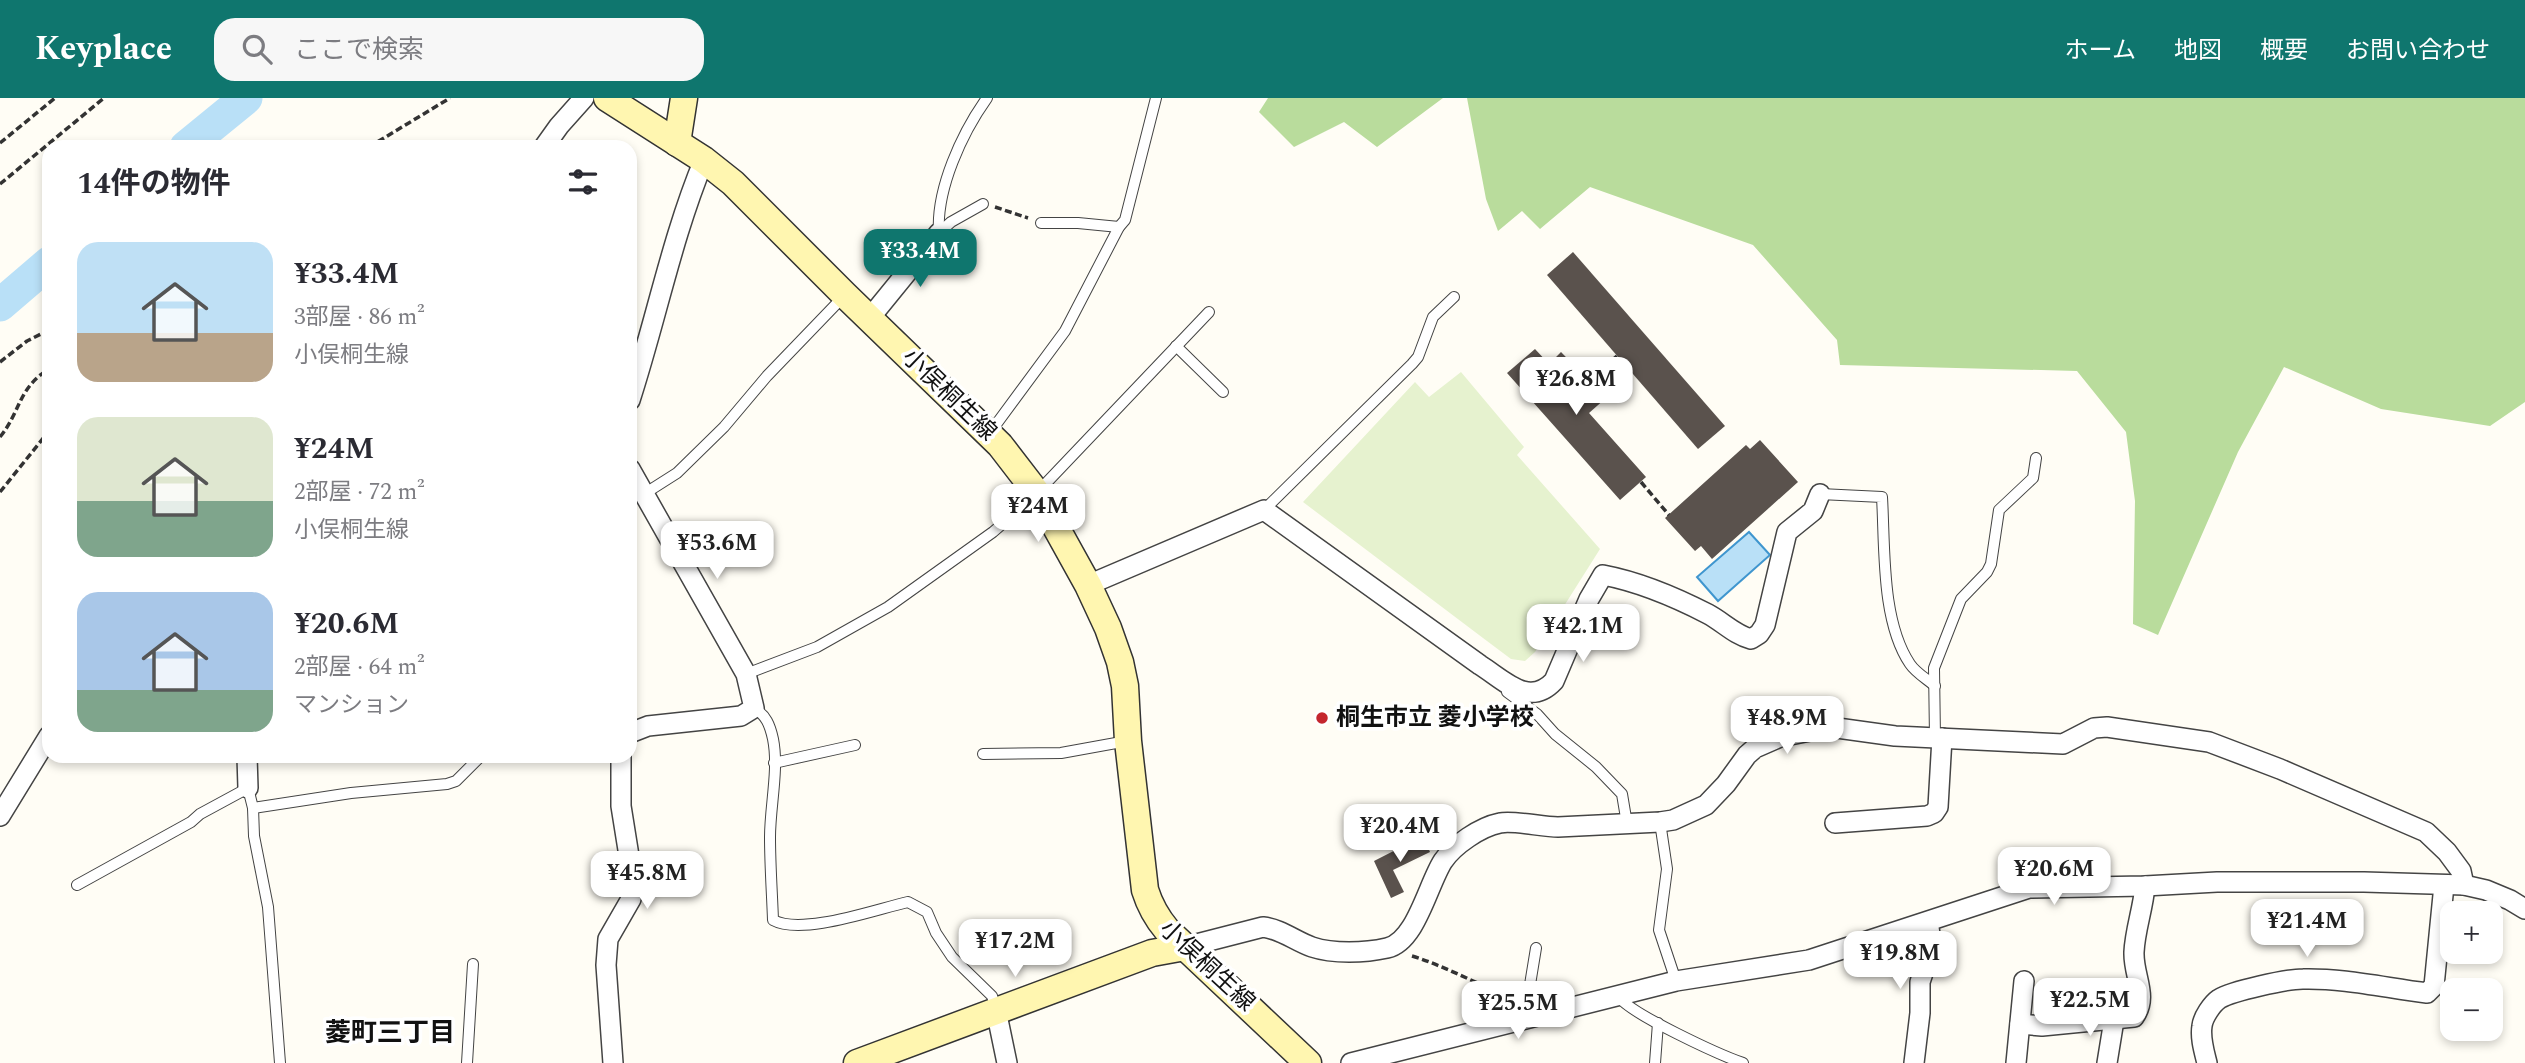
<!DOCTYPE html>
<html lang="ja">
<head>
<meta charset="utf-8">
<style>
	:root { --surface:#fff; --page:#f7f7f7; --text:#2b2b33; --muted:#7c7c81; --accent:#0f766e }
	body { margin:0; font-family:Spectral,"Noto Sans JP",serif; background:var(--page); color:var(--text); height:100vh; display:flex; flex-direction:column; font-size:26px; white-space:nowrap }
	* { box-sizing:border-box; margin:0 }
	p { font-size:23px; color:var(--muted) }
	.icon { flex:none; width:38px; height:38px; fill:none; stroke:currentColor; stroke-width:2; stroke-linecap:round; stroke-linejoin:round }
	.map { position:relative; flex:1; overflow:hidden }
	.sheet { position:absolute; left:42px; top:42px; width:595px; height:623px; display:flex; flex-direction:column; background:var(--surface); border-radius:21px; box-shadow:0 4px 10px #0003 }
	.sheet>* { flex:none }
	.controls { position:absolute; left:2440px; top:803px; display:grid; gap:14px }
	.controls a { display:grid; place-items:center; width:63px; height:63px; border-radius:14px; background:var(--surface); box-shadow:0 4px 10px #0003; font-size:35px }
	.price { position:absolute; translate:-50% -60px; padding:0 16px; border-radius:14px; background:#fff; color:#222; font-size:23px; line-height:46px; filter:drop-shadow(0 2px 4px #0008) }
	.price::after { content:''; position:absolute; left:50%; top:42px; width:21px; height:16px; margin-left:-10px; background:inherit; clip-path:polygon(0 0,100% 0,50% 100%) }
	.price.active { background:var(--accent); color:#fff }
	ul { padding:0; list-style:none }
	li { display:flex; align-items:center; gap:21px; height:175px; padding:0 35px }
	li span { display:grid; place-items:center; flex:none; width:196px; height:140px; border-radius:21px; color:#555 }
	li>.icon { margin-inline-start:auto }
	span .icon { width:84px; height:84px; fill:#fffc; stroke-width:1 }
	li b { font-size:30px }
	h2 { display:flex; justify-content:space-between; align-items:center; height:84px; padding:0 35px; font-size:30px }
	header { display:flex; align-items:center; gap:42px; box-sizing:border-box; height:98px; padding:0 35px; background:var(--accent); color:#fff }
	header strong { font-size:33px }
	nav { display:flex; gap:38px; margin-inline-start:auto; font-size:24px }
	.search { width:490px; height:63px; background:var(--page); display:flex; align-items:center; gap:18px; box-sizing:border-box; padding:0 24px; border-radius:21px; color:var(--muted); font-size:26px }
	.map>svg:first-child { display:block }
	.forest { fill:#b9dc9c }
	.pitch { fill:#e6f2cf }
	.water { fill:#b9e0f7; stroke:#3f96cf; stroke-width:2 }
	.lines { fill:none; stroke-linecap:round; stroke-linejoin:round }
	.river { stroke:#b9e0f7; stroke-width:33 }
	.building { fill:#5a524d }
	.lane-casing { stroke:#444; stroke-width:12 }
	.street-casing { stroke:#444; stroke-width:22 }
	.secondary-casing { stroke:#333; stroke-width:29 }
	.path { stroke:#333; stroke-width:3.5; stroke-dasharray:7 3.5; stroke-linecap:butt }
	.lane { stroke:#fff; stroke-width:10 }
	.street { stroke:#fff; stroke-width:19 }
	.secondary { stroke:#fff6b0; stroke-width:26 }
	.poi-dot { fill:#c4262e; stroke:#fff; stroke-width:2.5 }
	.labels { text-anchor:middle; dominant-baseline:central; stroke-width:7; stroke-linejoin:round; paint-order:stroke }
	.street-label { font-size:24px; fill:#111; stroke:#fff }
	.poi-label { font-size:24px; font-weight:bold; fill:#111; stroke:#fff; text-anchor:start }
	.neighbourhood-label { font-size:26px; font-weight:bold; fill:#111; stroke:#fff }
</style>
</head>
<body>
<header>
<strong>Keyplace</strong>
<div class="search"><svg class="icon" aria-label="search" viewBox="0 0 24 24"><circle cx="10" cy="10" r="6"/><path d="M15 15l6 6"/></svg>ここで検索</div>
<nav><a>ホーム</a><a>地図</a><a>概要</a><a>お問い合わせ</a></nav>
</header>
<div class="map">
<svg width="2525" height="965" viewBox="0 0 2525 965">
	<rect width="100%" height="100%" fill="#fffdf5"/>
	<g class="forest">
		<path d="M1268 0H1443L1377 49 1344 24 1294 49 1259 14Z"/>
		<path d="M1467 0H2525V304L2490 328 2381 311 2284 269 2238 354 2158 537 2133 526 2135 403 2126 334 2077 273 1840 267 1837 242 1753 147 1590 89 1540 131 1522 113 1498 133 1486 101Z"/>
	</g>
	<path class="pitch" d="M1461 274 1524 349 1517 357 1600 451 1535 554 1525 563 1511 561 1483 540 1303 404 1415 284 1429 299Z"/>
	<path class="water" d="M1749 434 1770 457 1718 503 1697 479Z"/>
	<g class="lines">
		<g class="river">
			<path d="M186 49 246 0"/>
			<path d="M0 207 49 165"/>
		</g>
	</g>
	<g class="building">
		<path d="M1573 154 1725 328 1698 351 1547 177Z"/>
		<path d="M1535 251 1549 266 1561 254 1606 300 1589 315 1646 379 1620 402 1507 275Z"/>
		<path d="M1760 342 1798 384 1712 461 1701 448 1695 453 1665 420 1746 347 1750 351Z"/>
		<path d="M1423 738 1430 754 1393 772 1404 794 1391 800 1374 763Z"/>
	</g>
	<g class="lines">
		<defs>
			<g id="lane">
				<path d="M1041 125H1078L1119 129"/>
				<path d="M939 135C936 91 962 35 987 0"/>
				<path d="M939 135 951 124 983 106"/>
				<path d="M1176 248 1223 294"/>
				<path d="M989 336 1065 233 1119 129 1125 122 1156 0"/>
				<path d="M644 396 677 375 724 329 767 278 844 198"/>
				<path d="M1820 396 1882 399C1885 449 1881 523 1910 566 1916 575 1927 581 1935 588"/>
				<path d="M1264 412 1412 266 1418 259 1433 219 1454 199"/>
				<path d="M746 576 817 549 888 509 993 434 1030 402 1209 214"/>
				<path d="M1507 594 1537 616 1555 636 1596 669 1622 696 1627 726"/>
				<path d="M754 610C766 617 770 627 773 641 779 671 770 708 770 739 770 767 772 794 773 822 802 838 876 811 908 804L927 814 936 835 952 859 992 898 996 911"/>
				<path d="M1935 640 1934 570 1961 501 1987 474 1991 466 1999 412 2033 380 2036 360"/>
				<path d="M983 656 1061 655 1127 643"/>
				<path d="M774 665 855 647"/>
				<path d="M253 710 351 695 447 686 456 683 481 658"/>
				<path d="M1660 724 1667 771 1659 832 1676 883"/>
				<path d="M77 787 191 724 200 716 248 690 253 710 254 738 268 809 280 965"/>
				<path d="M1618 898C1630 916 1720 957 1743 965"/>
				<path d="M1527 920 1526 911 1536 850"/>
				<path d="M467 965 473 866"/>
				<path d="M1655 965 1658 925"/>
			</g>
			<g id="street">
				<path d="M544 49 559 28 584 0"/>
				<path d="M869 221 939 135"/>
				<path d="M630 302C656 222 672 139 704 62"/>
				<path d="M630 371 746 576 754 610 741 618 648 628 630 635"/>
				<path d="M1088 487 1264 412 1480 567C1504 582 1529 610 1554 583L1589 501 1603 477C1640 484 1675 499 1708 516 1723 524 1735 537 1751 541L1759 536 1765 527 1787 434 1813 413 1820 396"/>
				<path d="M247 658 248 690"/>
				<path d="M0 718 49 638"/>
				<path d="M1835 725 1927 718 1934 715 1938 709 1942 640"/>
				<path d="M1185 849 1263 829C1281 831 1295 843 1312 849 1333 856 1365 855 1387 850 1416 844 1428 786 1443 763 1454 747 1480 729 1500 725 1513 722 1542 729 1558 729L1660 724 1673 722 1706 707 1726 686 1747 657 1755 650 1780 639 1830 629 1895 638 2063 646 2094 630 2107 629 2209 644 2280 671 2426 734 2447 754 2461 773 2464 787"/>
				<path d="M996 912 1007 965"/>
				<path d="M2020 926 2042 928 2134 919C2149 898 2133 878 2134 854 2135 832 2143 811 2145 788"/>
				<path d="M613 965 606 867 608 841 631 801 633 783 621 708V658"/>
				<path d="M1351 965 1676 883 1809 862 2029 790 2145 788 2217 784H2364L2464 787 2486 792 2510 802 2525 811"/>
				<path d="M1914 965 1920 915V884L1932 848 1928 824"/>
				<path d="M2016 965 2024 883"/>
				<path d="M2107 965 2114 922"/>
				<path d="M2207 965C2204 953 2200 940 2202 928 2203 919 2212 906 2219 901 2232 893 2287 881 2303 881 2344 880 2386 890 2427 895L2434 888 2444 787"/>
			</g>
			<g id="secondary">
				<path d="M607 0 704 62 733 85 845 197 1000 347 1037 395 1088 487 1108 530 1120 564 1125 588 1128 643 1145 792C1150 808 1156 819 1167 832L1308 965"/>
				<path d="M677 45 684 0"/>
				<path d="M857 965 1152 855 1185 849"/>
			</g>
		</defs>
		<use href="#lane" class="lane-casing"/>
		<use href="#street" class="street-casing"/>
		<use href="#secondary" class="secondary-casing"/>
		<g class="path">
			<path d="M0 45 55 0"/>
			<path d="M369 49 450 0"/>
			<path d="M0 86 104 0"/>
			<path d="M995 109 1028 120"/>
			<path d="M0 264 27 243 49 232"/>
			<path d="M1589 281 1617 258"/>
			<path d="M0 339C21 313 18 290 49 271"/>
			<path d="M1641 384 1669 417"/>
			<path d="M0 394 49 333"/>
			<path d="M1412 858C1448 869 1479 888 1515 900"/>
		</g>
		<use href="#lane" class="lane"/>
		<use href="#street" class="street"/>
		<use href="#secondary" class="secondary"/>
	</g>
	<circle class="poi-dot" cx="1322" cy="620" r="7"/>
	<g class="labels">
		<g class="street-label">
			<text transform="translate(949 297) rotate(44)">小俣桐生線</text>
			<text transform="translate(1207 868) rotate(43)">小俣桐生線</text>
		</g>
		<g class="poi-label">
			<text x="1336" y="620">桐生市立 菱小学校</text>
		</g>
		<g class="neighbourhood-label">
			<text x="390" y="935">菱町三丁目</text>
		</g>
	</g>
</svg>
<div class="controls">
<a>+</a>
<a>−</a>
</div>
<b class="price active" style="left:920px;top:191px">¥33.4M</b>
<b class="price" style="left:1576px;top:319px">¥26.8M</b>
<b class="price" style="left:1038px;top:446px">¥24M</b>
<b class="price" style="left:717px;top:483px">¥53.6M</b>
<b class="price" style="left:1583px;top:566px">¥42.1M</b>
<b class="price" style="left:1787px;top:658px">¥48.9M</b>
<b class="price" style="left:1400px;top:766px">¥20.4M</b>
<b class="price" style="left:2054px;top:809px">¥20.6M</b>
<b class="price" style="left:647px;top:813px">¥45.8M</b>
<b class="price" style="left:2307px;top:861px">¥21.4M</b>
<b class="price" style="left:1015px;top:881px">¥17.2M</b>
<b class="price" style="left:1900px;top:893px">¥19.8M</b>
<b class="price" style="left:2090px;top:940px">¥22.5M</b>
<b class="price" style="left:1518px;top:943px">¥25.5M</b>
<section class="sheet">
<h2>14件の物件<svg class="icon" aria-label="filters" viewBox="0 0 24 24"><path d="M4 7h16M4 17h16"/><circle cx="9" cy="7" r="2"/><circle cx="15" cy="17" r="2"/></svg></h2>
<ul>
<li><span style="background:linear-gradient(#bfe0f5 65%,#b9a48a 0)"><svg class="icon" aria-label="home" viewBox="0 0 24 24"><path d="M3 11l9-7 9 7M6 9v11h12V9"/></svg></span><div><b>¥33.4M</b><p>3部屋 · 86 m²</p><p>小俣桐生線</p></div></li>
<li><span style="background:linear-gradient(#dfe7d0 60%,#7fa58c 0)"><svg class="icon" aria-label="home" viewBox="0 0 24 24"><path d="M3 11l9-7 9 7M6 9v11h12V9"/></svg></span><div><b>¥24M</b><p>2部屋 · 72 m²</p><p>小俣桐生線</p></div></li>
<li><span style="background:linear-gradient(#a9c7e8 70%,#7fa58c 0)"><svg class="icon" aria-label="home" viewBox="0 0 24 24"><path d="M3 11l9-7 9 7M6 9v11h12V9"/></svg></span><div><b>¥20.6M</b><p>2部屋 · 64 m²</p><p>マンション</p></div></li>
</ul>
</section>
</div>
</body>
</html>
